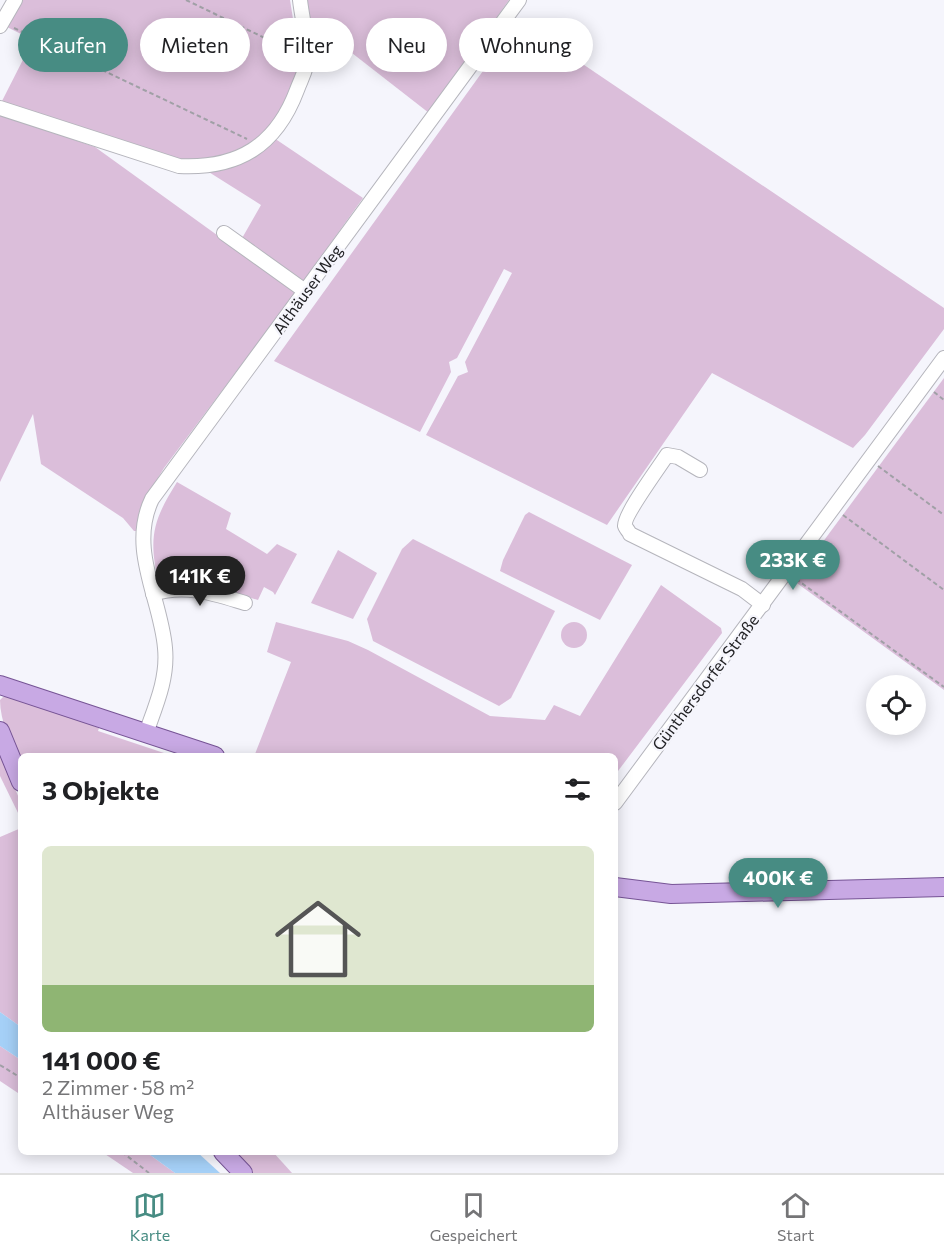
<!DOCTYPE html>
<html lang="de">
<head>
<meta charset="utf-8">
<style>
	:root { --surface:#fff; --page:#f2f2f2; --text:#202124; --muted:#757577; --line:#e0e0e0; --accent:#478c83 }
	body { margin:0; font-family:Commissioner,sans-serif; background:var(--page); color:var(--text); height:100vh; display:flex; flex-direction:column; font-size:22px; white-space:nowrap }
	* { box-sizing:border-box; margin:0 }
	p { font-size:20px; color:var(--muted) }
	.icon { flex:none; width:33px; height:33px; fill:none; stroke:currentColor; stroke-width:2; stroke-linecap:round; stroke-linejoin:round }
	.map { position:relative; flex:1; overflow:hidden }
	.details { position:absolute; left:18px; top:753px; width:600px; height:402px; display:flex; flex-direction:column; background:var(--surface); border-radius:9px; box-shadow:0 3px 15px #0003 }
	.details>* { flex:none }
	.hud { position:absolute; left:18px; top:18px; width:600px; height:54px; display:flex; gap:12px }
	.buttons { position:absolute; left:866px; top:675px; display:grid; gap:12px }
	.buttons a { display:grid; place-items:center; width:60px; height:60px; border-radius:50%; background:var(--surface); box-shadow:0 3px 15px #0003; font-size:30px }
	.price { position:absolute; translate:-50% -51px; padding:0 14px; border-radius:21px; background:var(--accent); color:#fff; font-size:20px; line-height:39px; filter:drop-shadow(0 2px 3px #0008) }
	.price::after { content:''; position:absolute; left:50%; top:36px; width:18px; height:14px; margin-left:-9px; background:inherit; clip-path:polygon(0 0,100% 0,50% 100%) }
	.price.current { background:#222; color:#fff }
	ul { padding:0; list-style:none }
	li { display:grid; align-content:center; gap:12px; height:318px; padding:0 24px }
	li+li { border-top:2px solid var(--line) }
	li span { display:grid; place-items:center; height:186px; border-radius:9px; color:#555 }
	li>.icon { margin-inline-start:auto }
	span .icon { width:108px; height:108px; fill:#fffc; stroke-width:1 }
	li b { font-size:26px }
	h2 { display:flex; justify-content:space-between; align-items:center; height:72px; padding:0 24px; font-size:26px }
	.chip { padding:0 21px; border-radius:27px; background:var(--surface); box-shadow:0 3px 15px #0003; font-size:21px; line-height:54px }
	.chip.current { background:var(--accent); color:#fff }
	.dock { display:flex; justify-content:space-around; align-items:center; height:84px; border-top:2px solid var(--line); background:var(--surface); font-size:16px; color:var(--muted) }
	.dock a { display:grid; justify-items:center; gap:3px }
	.dock .current { color:var(--accent) }
	.map>svg:first-child { display:block }
	.green { fill:#dbbeda }
	.water { fill:#a5d0f7 }
	.lines { fill:none; stroke-linecap:round; stroke-linejoin:round }
	.minor-casing { stroke:#b5b5bc; stroke-width:16 }
	.major-casing { stroke:#765495; stroke-width:20 }
	.path { stroke:#a0a0a6; stroke-width:2; stroke-dasharray:4.5 3; stroke-linecap:butt }
	.minor { stroke:#fff; stroke-width:14 }
	.major { stroke:#c8a9e4; stroke-width:18 }
	.labels { text-anchor:middle; dominant-baseline:central; stroke-width:4.5; stroke-linejoin:round; paint-order:stroke }
	.street-label { font-size:16px; fill:#222225; stroke:#f5f5fc }
</style>
</head>
<body>
<div class="map">
<svg width="944" height="1173" viewBox="0 0 944 1173">
	<rect width="100%" height="100%" fill="#f5f5fc"/>
	<g class="green">
		<path d="M19 0H290L297 44 296 55 303 58 288 102 267 134 234 156 186 162 1 103 33 40 5 26Z"/>
		<path d="M304 0H509L429 113 307 18Z"/>
		<path d="M519 21 944 308V329L865 435 853 448 712 373 607 525 426 435 458 376 468 372 465 362 512 273 504 269 457 358 449 362 451 372 420 432 274 361Z"/>
		<path d="M0 114 95 147 296 292 164 468 142 504 136 531H134L123 518 41 464 33 414 0 482Z"/>
		<path d="M274 138 363 198 302 283 241 240 261 205 204 169Z"/>
		<path d="M944 378V690L794 581Z"/>
		<path d="M177 482 231 513 226 529 267 554 277 544 297 554 275 595 273 592 264 587 258 600 218 588 221 575 211 572 207 582 187 580H158C148 536 154 519 177 482Z"/>
		<path d="M529 512 632 565 600 620 500 571 503 560 525 515Z"/>
		<path d="M413 539 555 611 511 698 499 706 373 641 367 619 402 549Z"/>
		<path d="M338 550 377 573 353 619 311 603Z"/>
		<path d="M661 585 721 628 722 633 615 775V756H260L255 754 291 662 267 652 276 622 348 641 368 650 490 716 545 720 554 705 580 716Z"/>
		<circle cx="574" cy="635" r="13"/>
		<path d="M16 696 99 728 98 731 173 756H21V766C12 746 0 722 0 700L3 697Z"/>
		<path d="M0 752 21 803V819L0 776Z"/>
		<path d="M21 828V1027L0 1012V837Z"/>
		<path d="M0 1046 21 1060V1095L0 1081Z"/>
		<path d="M102 1152H146L175 1173H133Z"/>
		<path d="M233 1152H273L292 1173H253Z"/>
	</g>
	<g class="water">
		<path d="M0 1012 21 1027V1060L0 1046Z"/>
		<path d="M146 1152H197L220 1173H175Z"/>
	</g>
	<g class="lines">
		<defs>
			<g id="minor">
				<path d="M0 26 15 0"/>
				<path d="M0 108 179 166C238 169 276 146 297 90 301 79 308 67 308 55 307 37 302 18 300 0"/>
				<path d="M224 233 305 291"/>
				<path d="M700 470 678 457 667 455C660 466 623 516 625 526 625 527 630 533 630 534L742 589 763 605"/>
				<path d="M153 594C185 583 215 594 245 603"/>
				<path d="M146 733C156 705 168 678 165 648 161 599 128 549 152 499L519 0"/>
				<path d="M615 803 944 358"/>
			</g>
			<g id="major">
				<path d="M0 685 215 756"/>
				<path d="M0 731 21 782"/>
				<path d="M615 887 671 894 944 887"/>
				<path d="M223 1152 243 1173"/>
			</g>
		</defs>
		<use href="#minor" class="minor-casing"/>
		<use href="#major" class="major-casing"/>
		<g class="path">
			<path d="M186 0 296 53"/>
			<path d="M14 28 247 139"/>
			<path d="M934 392 944 400"/>
			<path d="M878 466 944 515"/>
			<path d="M843 515 944 590"/>
			<path d="M796 579 944 687"/>
			<path d="M0 1065 21 1078"/>
			<path d="M122 1152 149 1173"/>
		</g>
		<use href="#minor" class="minor"/>
		<use href="#major" class="major"/>
	</g>
	<g class="labels">
		<g class="street-label">
			<text transform="translate(307 289) rotate(-54)">Althäuser Weg</text>
			<text transform="translate(705 682) rotate(-53)">Günthersdorfer Straße</text>
		</g>
	</g>
</svg>
<div class="buttons">
<a><svg class="icon" aria-label="locate" viewBox="0 0 24 24"><circle cx="12" cy="12" r="6"/><path d="M12 2v4M12 18v4M2 12h4M18 12h4"/></svg></a>
</div>
<b class="price" style="left:793px;top:591px">233K €</b>
<b class="price current" style="left:200px;top:607px">141K €</b>
<b class="price" style="left:778px;top:909px">400K €</b>
<div class="hud">
<a class="chip current">Kaufen</a>
<a class="chip">Mieten</a>
<a class="chip">Filter</a>
<a class="chip">Neu</a>
<a class="chip">Wohnung</a>
</div>
<section class="details">
<h2>3 Objekte<svg class="icon" aria-label="filters" viewBox="0 0 24 24"><path d="M4 7h16M4 17h16"/><circle cx="9" cy="7" r="2"/><circle cx="15" cy="17" r="2"/></svg></h2>
<ul>
<li><span style="background:linear-gradient(#dfe7d0 75%,#8fb573 0)"><svg class="icon" aria-label="home" viewBox="0 0 24 24"><path d="M3 11l9-7 9 7M6 9v11h12V9"/></svg></span><div><b>141 000 €</b><p>2 Zimmer · 58 m²</p><p>Althäuser Weg</p></div></li>
</ul>
</section>
</div>
<nav class="dock">
<a class="current"><svg class="icon" aria-label="map" viewBox="0 0 24 24"><path d="M3 6l6-2 6 2 6-2v14l-6 2-6-2-6 2zM9 4v14M15 6v14"/></svg>Karte</a>
<a><svg class="icon" aria-label="saved" viewBox="0 0 24 24"><path d="M7 4h10v16l-5-4-5 4z"/></svg>Gespeichert</a>
<a><svg class="icon" aria-label="home" viewBox="0 0 24 24"><path d="M3 11l9-7 9 7M6 9v11h12V9"/></svg>Start</a>
</nav>
</body>
</html>
